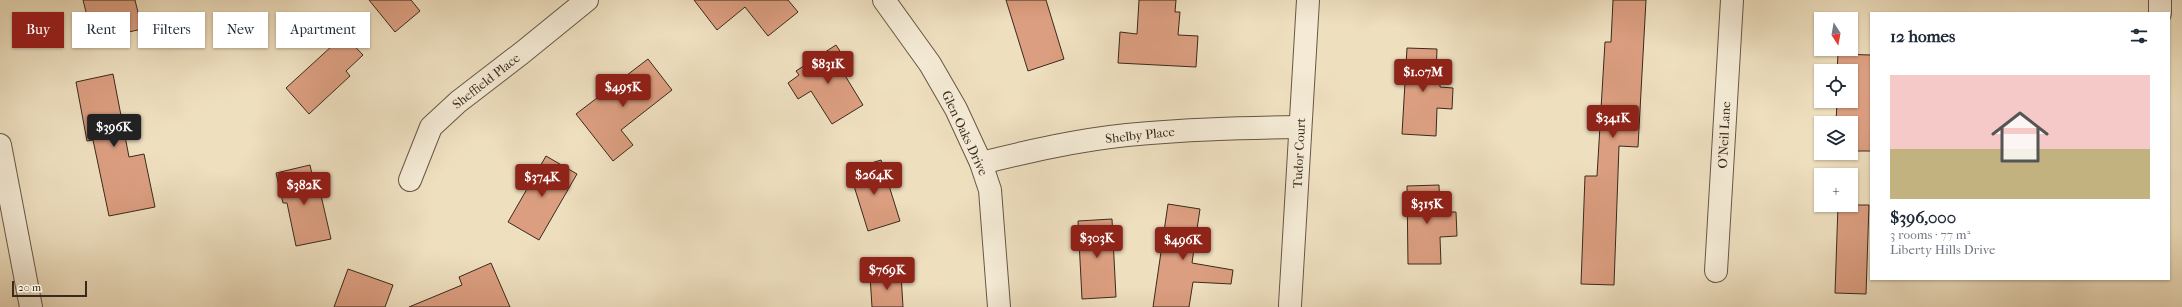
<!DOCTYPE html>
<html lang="en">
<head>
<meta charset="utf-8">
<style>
	:root { --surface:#fff; --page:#f6f6f7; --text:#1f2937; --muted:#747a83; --line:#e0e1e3; --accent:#8f2418 }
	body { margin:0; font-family:"IM FELL French Canon",serif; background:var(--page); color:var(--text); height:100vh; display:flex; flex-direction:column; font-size:15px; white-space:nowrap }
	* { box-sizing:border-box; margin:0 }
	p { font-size:13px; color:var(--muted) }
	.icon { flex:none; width:22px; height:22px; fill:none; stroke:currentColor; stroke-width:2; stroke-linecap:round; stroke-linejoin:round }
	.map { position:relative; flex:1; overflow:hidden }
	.sheet { position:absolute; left:1870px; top:12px; width:300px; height:268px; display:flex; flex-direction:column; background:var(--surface); border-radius:0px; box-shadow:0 1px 3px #0004 }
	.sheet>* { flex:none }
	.hud { position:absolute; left:12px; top:12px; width:380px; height:36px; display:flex; gap:8px }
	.needle { width:26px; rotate:169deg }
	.controls { position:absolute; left:1814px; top:12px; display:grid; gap:8px }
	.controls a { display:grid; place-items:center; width:44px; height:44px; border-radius:0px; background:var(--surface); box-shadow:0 1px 3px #0004; font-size:20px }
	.scale { position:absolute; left:12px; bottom:10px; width:75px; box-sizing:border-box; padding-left:4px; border:2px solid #392a1c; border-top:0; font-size:11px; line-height:14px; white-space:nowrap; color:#392a1c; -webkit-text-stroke:3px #f4ead5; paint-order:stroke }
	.price { position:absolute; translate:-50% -34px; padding:0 9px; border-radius:4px; background:var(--accent); color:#fff; font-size:13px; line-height:26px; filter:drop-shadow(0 1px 2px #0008) }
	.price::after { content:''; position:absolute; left:50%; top:24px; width:12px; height:9px; margin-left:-6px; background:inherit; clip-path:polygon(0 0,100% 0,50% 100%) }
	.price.active { background:#222; color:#fff }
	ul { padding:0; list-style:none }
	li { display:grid; align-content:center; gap:8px; height:212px; padding:0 20px }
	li+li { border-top:1px solid var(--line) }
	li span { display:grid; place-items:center; height:124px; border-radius:0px; color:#555 }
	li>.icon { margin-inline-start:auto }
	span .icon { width:72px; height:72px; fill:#fffc; stroke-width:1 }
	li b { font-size:17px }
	h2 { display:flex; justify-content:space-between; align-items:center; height:48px; padding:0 20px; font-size:17px }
	.chip { padding:0 14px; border-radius:0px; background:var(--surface); box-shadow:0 1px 3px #0004; font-size:14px; line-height:36px }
	.chip.active { background:var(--accent); color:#fff }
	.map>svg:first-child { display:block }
	.building { fill:#db9e80; stroke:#392a1c }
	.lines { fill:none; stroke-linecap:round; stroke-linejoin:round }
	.street-casing { stroke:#665745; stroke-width:24 }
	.street { stroke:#f4ead5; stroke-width:22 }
	.labels { text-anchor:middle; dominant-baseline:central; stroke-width:3.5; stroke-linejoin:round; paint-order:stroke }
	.street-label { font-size:13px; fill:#392a1c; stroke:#f4ead5 }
</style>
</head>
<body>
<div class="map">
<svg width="2182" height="307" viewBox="0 0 2182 307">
	<rect width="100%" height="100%" fill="#eedfbf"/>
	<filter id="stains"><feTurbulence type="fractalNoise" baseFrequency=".005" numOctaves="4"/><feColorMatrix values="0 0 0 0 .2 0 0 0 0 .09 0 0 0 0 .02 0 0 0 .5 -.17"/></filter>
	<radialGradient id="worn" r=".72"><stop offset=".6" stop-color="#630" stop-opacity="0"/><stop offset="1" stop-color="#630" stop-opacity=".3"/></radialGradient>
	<g class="building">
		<path d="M83 0H135L142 29 93 40Z"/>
		<path d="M369 0H411L420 11 395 32Z"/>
		<path d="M694 0H788L798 12 768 36 745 7 717 30Z"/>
		<path d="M1006 0H1046L1064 59 1028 71Z"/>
		<path d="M1139 0H1176L1175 12H1180L1178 35 1198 36 1196 67 1118 63 1120 32 1137 34Z"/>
		<path d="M1613 0H1646L1638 147 1619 146 1614 285 1581 284 1585 176H1597L1605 42H1611Z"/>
		<path d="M344 35 363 55 346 71 350 76 309 114 286 88Z"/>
		<path d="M836 45 849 65 841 69 863 105 832 124 811 91 798 99 788 83 799 75 796 71Z"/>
		<path d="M1407 48 1437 49 1436 74 1440 75V87L1453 88 1452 109 1437 108 1436 136 1402 134Z"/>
		<path d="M1838 54 1871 55V151H1851V123H1836L1837 101H1851V71H1837Z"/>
		<path d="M648 59 672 90 621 130 633 145 613 161 576 114Z"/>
		<path d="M113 74 129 157 144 154 155 207 109 216 93 140 87 141 76 82Z"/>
		<path d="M546 156 577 174 539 240 508 222Z"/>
		<path d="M881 160 900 221 868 231 849 170Z"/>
		<path d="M310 165 316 192 320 191 331 239 296 246 287 203H283L276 173Z"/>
		<path d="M1439 185 1440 212H1456L1457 236 1440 237 1441 264H1408L1407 186Z"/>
		<path d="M1168 204 1200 209 1192 263 1233 270 1231 284 1193 282 1189 307H1153Z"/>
		<path d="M1838 205H1869L1866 294 1835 293Z"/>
		<path d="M1112 219 1116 297 1082 299 1078 221Z"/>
		<path d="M491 263 510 307H409L462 285 459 277Z"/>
		<path d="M348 269 393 285 385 307H334Z"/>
		<path d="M901 274 903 307H872L870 276Z"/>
	</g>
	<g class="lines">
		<defs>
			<g id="street">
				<path d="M884 0 930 64 956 109 981 163 990 190 999 307"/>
				<path d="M2160 0V13"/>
				<path d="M0 145 31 307"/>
				<path d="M981 163C1030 151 1078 140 1127 135 1185 129 1243 128 1300 127"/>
				<path d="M410 180 431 127 458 102 523 52 587 0"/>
				<path d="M1716 271 1732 0"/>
				<path d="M1290 305 1308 0"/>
			</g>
		</defs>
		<use href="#street" class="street-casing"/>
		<use href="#street" class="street"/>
	</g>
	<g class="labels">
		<g class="street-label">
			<text transform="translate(486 81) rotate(-38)">Sheffield Place</text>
			<text transform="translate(965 133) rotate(65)">Glen Oaks Drive</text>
			<text transform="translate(1140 135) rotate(-6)">Shelby Place</text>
			<text transform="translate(1724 135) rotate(-87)">O'Neil Lane</text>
			<text transform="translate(1299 153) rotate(-87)">Tudor Court</text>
		</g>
	</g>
	<rect width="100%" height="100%" filter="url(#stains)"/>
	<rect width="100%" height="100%" fill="url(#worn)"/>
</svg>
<div class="controls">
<a><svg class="needle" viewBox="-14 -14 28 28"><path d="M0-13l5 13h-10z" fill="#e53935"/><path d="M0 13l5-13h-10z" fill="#747a83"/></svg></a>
<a><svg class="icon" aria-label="locate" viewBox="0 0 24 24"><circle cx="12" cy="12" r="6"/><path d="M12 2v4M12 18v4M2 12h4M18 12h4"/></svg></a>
<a><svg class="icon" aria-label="layers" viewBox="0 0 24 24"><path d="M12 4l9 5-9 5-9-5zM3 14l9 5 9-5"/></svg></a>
<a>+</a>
</div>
<div class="scale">20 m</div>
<b class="price" style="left:828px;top:85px">$831K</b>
<b class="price" style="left:1423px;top:93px">$1.07M</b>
<b class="price" style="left:623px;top:108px">$495K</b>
<b class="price" style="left:1613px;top:139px">$341K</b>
<b class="price active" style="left:114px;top:148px">$396K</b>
<b class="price" style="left:874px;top:196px">$264K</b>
<b class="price" style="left:542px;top:198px">$374K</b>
<b class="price" style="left:304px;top:206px">$382K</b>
<b class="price" style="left:1427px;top:225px">$315K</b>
<b class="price" style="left:1097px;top:259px">$303K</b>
<b class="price" style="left:1183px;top:261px">$496K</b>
<b class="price" style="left:887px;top:291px">$769K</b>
<div class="hud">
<a class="chip active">Buy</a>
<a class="chip">Rent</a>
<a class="chip">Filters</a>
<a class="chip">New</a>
<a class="chip">Apartment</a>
</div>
<section class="sheet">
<h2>12 homes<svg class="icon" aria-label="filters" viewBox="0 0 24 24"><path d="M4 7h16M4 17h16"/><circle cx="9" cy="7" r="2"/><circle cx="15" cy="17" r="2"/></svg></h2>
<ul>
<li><span style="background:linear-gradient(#f6c9c9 60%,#c2b280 0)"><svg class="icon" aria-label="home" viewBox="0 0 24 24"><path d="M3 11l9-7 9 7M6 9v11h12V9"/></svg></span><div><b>$396,000</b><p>3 rooms · 77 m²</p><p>Liberty Hills Drive</p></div></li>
</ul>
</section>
</div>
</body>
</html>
